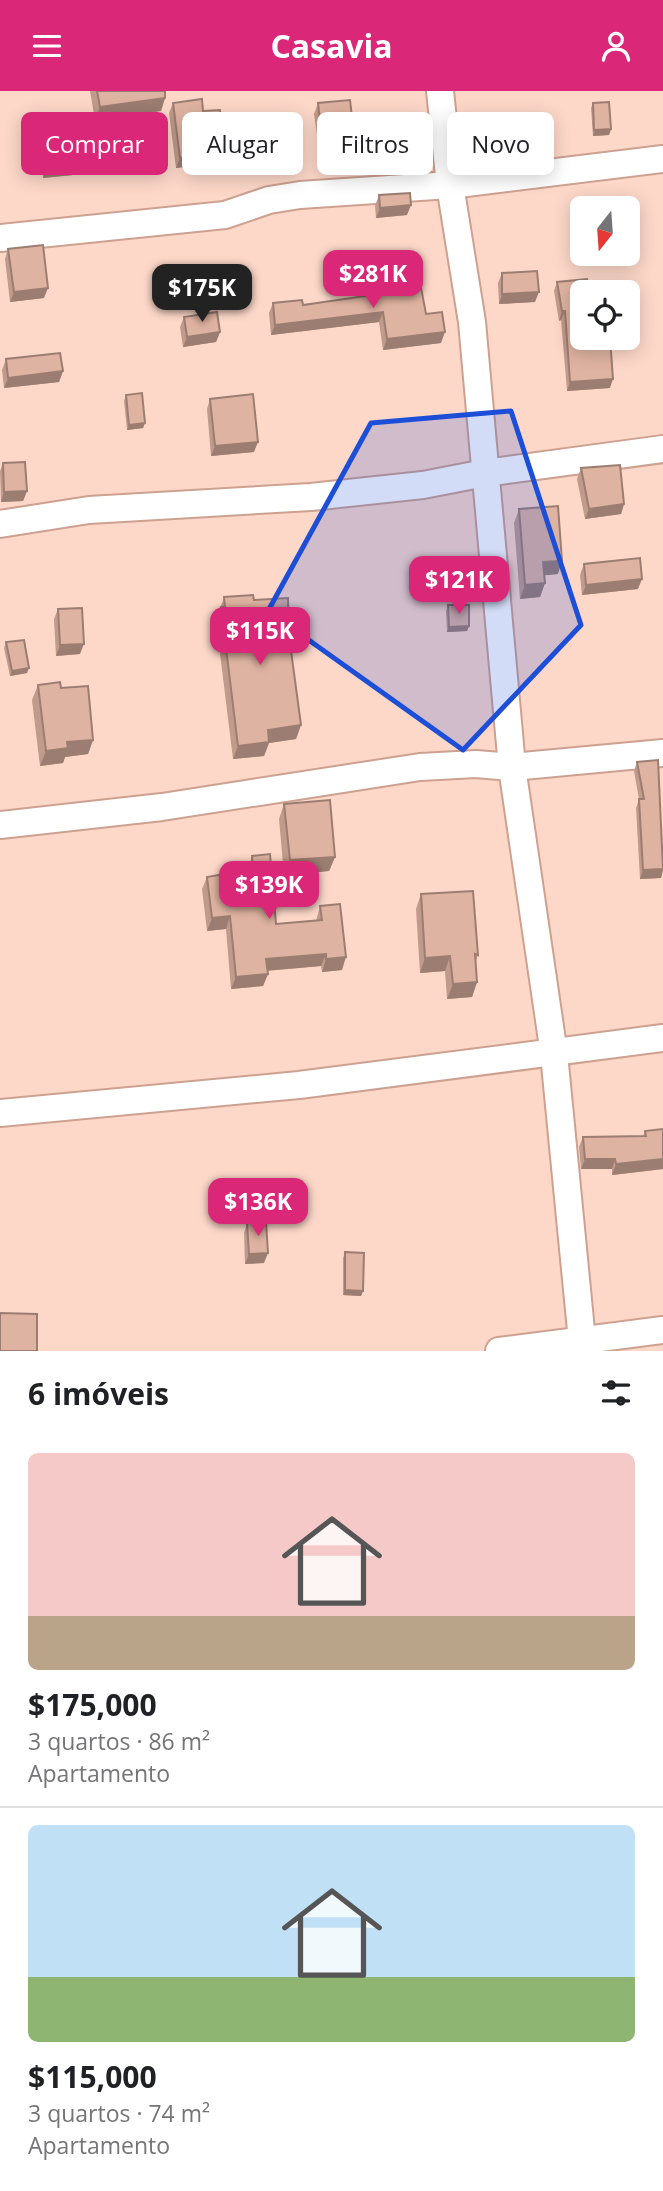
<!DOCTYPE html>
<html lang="pt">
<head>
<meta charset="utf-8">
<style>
	:root { --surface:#fff; --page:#f6f6f6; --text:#202124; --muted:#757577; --line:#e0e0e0; --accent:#db2777 }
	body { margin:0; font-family:"Open Sans",sans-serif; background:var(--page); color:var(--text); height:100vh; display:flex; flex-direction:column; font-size:26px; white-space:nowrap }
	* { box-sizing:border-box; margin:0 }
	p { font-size:23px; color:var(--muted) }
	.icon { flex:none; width:38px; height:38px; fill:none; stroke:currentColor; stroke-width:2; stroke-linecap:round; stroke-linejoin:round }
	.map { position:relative; height:1260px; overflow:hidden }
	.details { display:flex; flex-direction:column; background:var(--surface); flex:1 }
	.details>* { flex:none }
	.guide { position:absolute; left:21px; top:21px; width:621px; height:63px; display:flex; gap:14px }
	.needle { width:46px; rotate:197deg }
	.fabs { position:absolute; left:570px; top:105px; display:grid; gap:14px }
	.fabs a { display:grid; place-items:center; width:70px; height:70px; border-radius:10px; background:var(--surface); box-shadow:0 4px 18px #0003; font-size:35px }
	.price { position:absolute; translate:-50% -60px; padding:0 16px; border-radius:14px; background:var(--accent); color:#fff; font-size:23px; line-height:46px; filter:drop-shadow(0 2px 4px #0008) }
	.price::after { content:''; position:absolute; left:50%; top:42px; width:21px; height:16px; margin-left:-10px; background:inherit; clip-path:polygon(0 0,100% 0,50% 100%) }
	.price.current { background:#222; color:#fff }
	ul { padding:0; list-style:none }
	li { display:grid; align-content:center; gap:14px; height:371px; padding:0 28px }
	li+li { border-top:2px solid var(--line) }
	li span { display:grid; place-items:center; height:217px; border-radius:10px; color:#555 }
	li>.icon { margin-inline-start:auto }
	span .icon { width:126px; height:126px; fill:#fffc; stroke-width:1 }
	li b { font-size:30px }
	h2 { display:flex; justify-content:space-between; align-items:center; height:84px; padding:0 28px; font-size:30px }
	.chip { padding:0 24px; border-radius:10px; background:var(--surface); box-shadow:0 4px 18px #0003; font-size:24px; line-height:63px }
	.chip.current { background:var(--accent); color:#fff }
	header { display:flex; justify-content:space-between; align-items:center; height:91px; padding:0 28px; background:var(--accent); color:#fff; font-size:32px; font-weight:700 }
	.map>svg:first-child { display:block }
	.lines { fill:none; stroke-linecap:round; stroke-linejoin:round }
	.minor-casing { stroke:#cda190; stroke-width:30 }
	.minor { stroke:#fff; stroke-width:26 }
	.wall { fill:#c09a8a }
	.shaded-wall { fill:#9c7d71 }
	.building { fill:#dfb3a1; stroke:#9c7d71; stroke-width:2 }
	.marked { fill:#1d4ed8; fill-opacity:0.2; stroke:#1d4ed8; stroke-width:5; stroke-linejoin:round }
</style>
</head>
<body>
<header><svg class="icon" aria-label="menu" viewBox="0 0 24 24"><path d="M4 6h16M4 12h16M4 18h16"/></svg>Casavia<svg class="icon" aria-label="person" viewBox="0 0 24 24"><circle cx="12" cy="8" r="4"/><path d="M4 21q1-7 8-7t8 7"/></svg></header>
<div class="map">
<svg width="663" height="1260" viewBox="0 0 663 1260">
	<rect width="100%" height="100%" fill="#fdd8c9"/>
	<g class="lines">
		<defs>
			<g id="minor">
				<path d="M440 0 450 94 472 231 512 676 554 963 583 1260"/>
				<path d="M0 147 225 124 269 109 300 104 450 94 663 68"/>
				<path d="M0 433 89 419 311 406 423 394 485 382 663 358"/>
				<path d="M0 734 162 716 420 676 476 673 512 676 663 662"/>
				<path d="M0 1022 299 994 663 947"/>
				<path d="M499 1260 663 1239"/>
			</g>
		</defs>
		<use href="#minor" class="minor-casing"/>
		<use href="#minor" class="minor"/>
	</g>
	<g class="wall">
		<path d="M90 0H165V7L161 20 95 29Z"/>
		<path d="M173 12 218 52 215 72 176 77 169 22Z"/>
		<path d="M318 12 354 43 350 53 319 57 314 23Z"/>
		<path d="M593 12 611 38 609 44 593 45 591 17Z"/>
		<path d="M41 26 89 70 86 80 74 81 73 84 43 87 37 37Z"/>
		<path d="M379 104 407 124 376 127 375 115Z"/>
		<path d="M8 158 44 207 10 211 5 168Z"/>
		<path d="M502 182 535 211 499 213 498 192Z"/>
		<path d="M557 191 610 297 567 300 561 229 559 230 554 200Z"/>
		<path d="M377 193 426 223 441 252 383 259 379 231 271 244 269 222 273 212 303 214 374 204Z"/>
		<path d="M184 226 220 241 216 251 183 256 180 236Z"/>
		<path d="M6 268 63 280 59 291 4 297 2 279Z"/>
		<path d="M126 304 145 332 143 337 127 339 124 310Z"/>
		<path d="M210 308 254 361 211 365 207 318Z"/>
		<path d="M3 372 27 400 23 410 1 411 0 380Z"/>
		<path d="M581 377 624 413 621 423 585 428 577 388Z"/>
		<path d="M519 418 558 483 544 484 545 492 540 506 520 508 514 432Z"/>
		<path d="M584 473 638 498 582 504 580 484Z"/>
		<path d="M224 506 254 509 289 545 301 634 296 648 269 652 264 665 233 668 216 530Z"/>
		<path d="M448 514 469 535 467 540 447 541 446 520Z"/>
		<path d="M58 518 80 563 56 565 54 528Z"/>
		<path d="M6 551 27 582 10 585 4 557Z"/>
		<path d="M38 594 61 597 93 649 88 663 65 666 63 672 40 675 32 609Z"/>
		<path d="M637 671 663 760V780L661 787 640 788 636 717 639 708 634 680Z"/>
		<path d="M284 713 335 766 329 780 284 784 279 728Z"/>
		<path d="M252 765 276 833 316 830 320 815 342 879 322 881 321 875 267 880 268 883 263 895 231 898 226 838 207 840 202 798 207 786 248 779Z"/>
		<path d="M421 803 478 864 476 870 477 891 472 906 447 908 445 880 420 882 416 818Z"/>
		<path d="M663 1038V1078L612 1084V1078H581L579 1056 583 1046 643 1045 645 1040Z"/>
		<path d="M247 1132 264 1172 245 1173 244 1142Z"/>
		<path d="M345 1161 363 1200 361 1205 343 1204V1167Z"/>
	</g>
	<g class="shaded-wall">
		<path d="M165 7 161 20 95 29 100 16Z"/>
		<path d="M611 38 609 44 593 45 594 39Z"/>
		<path d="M222 41 218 52 216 42Z"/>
		<path d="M354 43 350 53 319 57 322 47Z"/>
		<path d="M219 62 215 72 176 77 180 67Z"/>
		<path d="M76 70H89L86 80 74 81 73 84 43 87 46 76Z"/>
		<path d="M411 114 407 124 376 127 380 117Z"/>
		<path d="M48 197 44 207 10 211 14 201Z"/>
		<path d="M539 201 535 211 499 213 502 203Z"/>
		<path d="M562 220H565L561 229 559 230Z"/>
		<path d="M383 221 379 231 271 244 275 234Z"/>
		<path d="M220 241 216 251 183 256 187 246Z"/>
		<path d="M445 241 441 252 383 259 387 248Z"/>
		<path d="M63 280 59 291 4 297 8 287Z"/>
		<path d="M613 288 610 297 567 300 570 291Z"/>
		<path d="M145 332 143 337 127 339 129 334Z"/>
		<path d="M258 351 254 361 211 365 215 355Z"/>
		<path d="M27 400 23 410 1 411 4 401Z"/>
		<path d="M624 413 621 423 585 428 589 418Z"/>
		<path d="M562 470 558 483 538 485 543 471Z"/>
		<path d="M642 488 638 498 582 504 586 494Z"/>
		<path d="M545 492 540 506 520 508 525 494Z"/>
		<path d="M469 535 467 540 447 541 449 536Z"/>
		<path d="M84 553 80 563 56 565 60 554Z"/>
		<path d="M29 577 27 582 10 585 12 580Z"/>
		<path d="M301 634 296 648 269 652 264 665 233 668 238 655 268 639Z"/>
		<path d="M93 649 88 663 65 666 63 672 40 675 46 660 67 651Z"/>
		<path d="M335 766 329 780 284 784 290 769Z"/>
		<path d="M663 778 661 787 640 788 643 779Z"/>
		<path d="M230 825 226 838 207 840 212 827Z"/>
		<path d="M326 863 321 875 262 880 266 868Z"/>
		<path d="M450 865 445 880 420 882 425 867Z"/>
		<path d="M346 866 342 879 322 881 326 868Z"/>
		<path d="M268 883 263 895 231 898 236 886Z"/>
		<path d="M477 891 472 906 447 908 453 893Z"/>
		<path d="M585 1068H615L612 1078H581Z"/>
		<path d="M663 1068V1078L612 1084 616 1073Z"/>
		<path d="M268 1162 264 1172 245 1173 249 1163Z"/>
		<path d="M345 1199 363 1200 361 1205 343 1204Z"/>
	</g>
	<g class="building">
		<path d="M97 0H165V7L100 16Z"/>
		<path d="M202 8 203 20 220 19 222 41 216 42 219 62 180 67 173 12Z"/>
		<path d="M350 9 354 43 322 47 318 12Z"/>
		<path d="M609 11 611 38 594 39 593 12Z"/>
		<path d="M87 22 89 70H76L77 73 46 76 41 26Z"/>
		<path d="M410 102 411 114 380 117 379 104Z"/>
		<path d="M43 154 48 197 14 201 8 158Z"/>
		<path d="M537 180 539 201 502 203V182Z"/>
		<path d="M419 186 426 223 442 221 445 241 387 248 383 221 275 234 273 212 302 209 303 214 379 203 377 193Z"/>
		<path d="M587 188 589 201H583V247H610L613 288 570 291 565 220H562L557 191Z"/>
		<path d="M217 221 220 241 187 246 184 226Z"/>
		<path d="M60 262 63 280 8 287 6 268Z"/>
		<path d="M142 302 145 332 129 334 126 304Z"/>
		<path d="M253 303 258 351 215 355 210 308Z"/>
		<path d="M25 371 27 400 4 401 3 372Z"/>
		<path d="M620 374 624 413 589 418 581 377Z"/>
		<path d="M558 415 562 470 543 471 545 492 525 494 519 418Z"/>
		<path d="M640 467 642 488 586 494 584 473Z"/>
		<path d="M253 504 254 509 288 507 289 545 301 634 268 639 269 651 238 655 221 516H225L224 506Z"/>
		<path d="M448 514H469V535L449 536Z"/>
		<path d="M82 517 84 553 60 554 58 518Z"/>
		<path d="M24 549 29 577 12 580 6 551Z"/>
		<path d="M60 591 61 597 88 595 93 649 67 651 68 657 46 660 38 594Z"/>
		<path d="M658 669 663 778 643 779 639 708H644L637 671Z"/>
		<path d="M330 709 335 766 290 769 284 713Z"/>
		<path d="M270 763 276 833 322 829 320 815 340 813 346 866 326 868V863L266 868 268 883 236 886 230 825 212 827 207 786 253 778 252 765Z"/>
		<path d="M473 800 478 864 475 863 477 891 453 893 450 865 425 867 421 803Z"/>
		<path d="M663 1038V1068L616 1073 615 1068H585L583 1046 646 1045 645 1040Z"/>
		<path d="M266 1131 268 1162 249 1163 247 1132Z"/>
		<path d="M345 1161 364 1162 363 1200 345 1199Z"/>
		<path d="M0 1222 37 1223V1260H0Z"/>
	</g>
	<path class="marked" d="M511 320 581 534 463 659 268 520 371 332Z"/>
</svg>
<div class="fabs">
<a><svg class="needle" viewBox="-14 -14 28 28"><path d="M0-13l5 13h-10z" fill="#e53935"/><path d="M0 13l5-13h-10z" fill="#757577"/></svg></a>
<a><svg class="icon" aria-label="locate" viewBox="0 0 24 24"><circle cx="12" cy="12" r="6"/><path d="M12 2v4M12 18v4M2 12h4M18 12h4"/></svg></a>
</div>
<b class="price" style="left:373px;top:219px">$281K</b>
<b class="price current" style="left:202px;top:233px">$175K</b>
<b class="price" style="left:459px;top:525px">$121K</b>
<b class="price" style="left:260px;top:576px">$115K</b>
<b class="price" style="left:269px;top:830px">$139K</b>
<b class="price" style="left:258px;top:1147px">$136K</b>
<div class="guide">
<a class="chip current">Comprar</a>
<a class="chip">Alugar</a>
<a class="chip">Filtros</a>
<a class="chip">Novo</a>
</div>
</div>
<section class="details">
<h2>6 imóveis<svg class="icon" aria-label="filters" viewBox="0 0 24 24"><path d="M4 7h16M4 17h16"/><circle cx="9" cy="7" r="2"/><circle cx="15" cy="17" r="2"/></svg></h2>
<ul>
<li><span style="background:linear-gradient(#f6c9c9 75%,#b9a48a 0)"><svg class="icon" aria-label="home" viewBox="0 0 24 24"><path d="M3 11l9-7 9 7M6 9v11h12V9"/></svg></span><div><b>$175,000</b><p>3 quartos · 86 m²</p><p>Apartamento</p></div></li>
<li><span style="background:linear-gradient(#bfe0f5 70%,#8fb573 0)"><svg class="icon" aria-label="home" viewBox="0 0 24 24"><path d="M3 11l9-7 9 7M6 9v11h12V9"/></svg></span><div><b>$115,000</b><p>3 quartos · 74 m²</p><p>Apartamento</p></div></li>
</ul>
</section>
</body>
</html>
